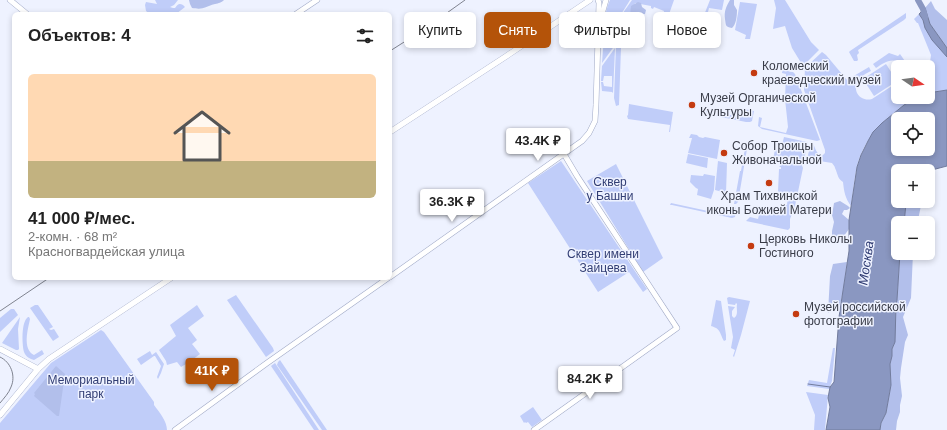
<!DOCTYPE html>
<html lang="ru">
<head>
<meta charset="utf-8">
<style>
	:root { --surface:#fff; --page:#f2f2f2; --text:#222; --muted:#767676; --accent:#b45309 }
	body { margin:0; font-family:Helvetica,sans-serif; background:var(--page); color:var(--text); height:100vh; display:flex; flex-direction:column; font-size:15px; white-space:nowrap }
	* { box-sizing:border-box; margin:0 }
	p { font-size:13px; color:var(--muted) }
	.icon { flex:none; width:22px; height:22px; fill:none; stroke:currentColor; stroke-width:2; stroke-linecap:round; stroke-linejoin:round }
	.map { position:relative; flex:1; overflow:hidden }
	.drawer { position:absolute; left:12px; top:12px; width:380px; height:268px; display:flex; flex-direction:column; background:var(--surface); border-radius:6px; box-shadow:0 2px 6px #0003 }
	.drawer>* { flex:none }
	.banner { position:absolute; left:404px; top:12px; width:380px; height:36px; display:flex; gap:8px }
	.needle { width:26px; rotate:103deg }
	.controls { position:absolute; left:891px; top:60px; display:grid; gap:8px }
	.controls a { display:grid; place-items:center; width:44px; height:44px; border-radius:6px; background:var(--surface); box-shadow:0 2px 6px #0003; font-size:20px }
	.price { position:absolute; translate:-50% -34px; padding:0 9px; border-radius:4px; background:#fff; color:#222; font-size:13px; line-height:26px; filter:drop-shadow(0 1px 2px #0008) }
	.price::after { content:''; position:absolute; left:50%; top:24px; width:12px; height:9px; margin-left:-6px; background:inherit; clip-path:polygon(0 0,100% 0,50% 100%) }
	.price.active { background:var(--accent); color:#fff }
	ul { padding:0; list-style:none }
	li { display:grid; align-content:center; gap:8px; height:212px; padding:0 16px }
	li span { display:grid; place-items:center; height:124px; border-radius:6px; color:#555 }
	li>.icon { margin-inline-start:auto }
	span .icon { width:72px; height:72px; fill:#fffc; stroke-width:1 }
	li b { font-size:17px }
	h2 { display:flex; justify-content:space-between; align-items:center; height:48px; padding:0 16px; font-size:17px }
	.tag { padding:0 14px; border-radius:6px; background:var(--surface); box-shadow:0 2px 6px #0003; font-size:14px; line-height:36px }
	.tag.active { background:var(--accent); color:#fff }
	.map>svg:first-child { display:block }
	.green { fill:#c0cdf9 }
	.forest { fill:#b2bfeb }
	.water { fill:#8a97c1; stroke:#727c9d; fill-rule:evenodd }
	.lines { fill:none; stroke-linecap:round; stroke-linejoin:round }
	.stream { stroke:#727c9d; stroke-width:1 }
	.river { stroke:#8a97c1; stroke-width:6 }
	.secondary-casing { stroke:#a0a9c6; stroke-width:6 }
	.primary-casing { stroke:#a0a9c6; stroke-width:6 }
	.secondary { stroke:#fff; stroke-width:5 }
	.primary { stroke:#fff; stroke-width:5.5 }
	.tram { stroke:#808490; stroke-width:1 }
	.poi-dot { fill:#c43b11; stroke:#eef2ff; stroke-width:1.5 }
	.labels { text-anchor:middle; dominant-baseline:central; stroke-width:3; stroke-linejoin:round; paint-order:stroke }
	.poi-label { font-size:12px; fill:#393c48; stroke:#eef2ff; text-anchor:start }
	.park-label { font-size:12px; fill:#323e74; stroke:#eef2ff }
	.water-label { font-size:13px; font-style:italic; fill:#303c73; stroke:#eef2ff }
</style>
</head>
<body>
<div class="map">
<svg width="947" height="430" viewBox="0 0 947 430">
	<rect width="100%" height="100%" fill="#eef2ff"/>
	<g class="green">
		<path d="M155 0H178L174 5 170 7 173 8H175C178 4 179 3 183 5L185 7 176 14H150L146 11 145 5 146 2 157 4Z"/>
		<path d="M610 0H630C624 10 618 21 607 25 603 18 607 7 610 0Z"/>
		<path d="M632 0H674L661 37 659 36 658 35 664 11 654 7 653 9 651 8V6L635 3 628 30 610 26 620 17Z"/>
		<path d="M710 0H724L722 10 709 8 707 16 704 15 700 18 693 20 691 23C694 31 687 35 685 42L664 37 667 26 671 27 669 32 670 34H671L672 33 674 36 677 34V36H679L684 25 681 23 682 19 694 16 704 15Z"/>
		<path d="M774 0H785L811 42 819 50 803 66 792 48 785 26 773 29 776 8Z"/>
		<path d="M740 2 757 4 750 39H745L746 35 735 30Z"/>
		<path d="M906 13V18L904 20 858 50 859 53 857 55 858 60 857 61H854L849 52 850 51Z"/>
		<path d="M919 14 923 20 925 28 947 57V90L928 93V67H925L930 62 931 55 918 23H917L914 19Z"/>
		<path d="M604 36 615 38V45L602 63Z"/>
		<path d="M622 40H623L621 48 619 105 616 106 614 98 616 46Z"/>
		<path d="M615 48 613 93 612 92 602 91 601 82H603L604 86 612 87V76H604L603 81H601L602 66Z"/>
		<path d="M822 52 826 55 847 80 869 67 871 71C867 73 860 76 858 81 852 91 860 102 872 99L898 82V97H919C890 113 866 133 857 166 854 179 853 193 851 206 845 198 844 191 843 182 837 178 838 174 835 168 835 166 833 165 832 163L807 159 811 143H813C815 148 817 155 822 156L825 153V150L804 90 805 68Z"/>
		<path d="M889 53 898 56 900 54 909 67H903C894 55 885 62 876 68L873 64Z"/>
		<path d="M886 64 897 81 874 96 863 79Z"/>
		<path d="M782 70 793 72 795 74 820 140 817 141 762 129 758 126 759 117 762 118 760 127 786 133 788 127 785 99 786 74 782 73Z"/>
		<path d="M629 104 673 112 670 132H669L670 125 628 119 627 116 628 115Z"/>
		<path d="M738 108 754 111 752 121 750 122H746L701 113 702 109 735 116 737 109Z"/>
		<path d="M691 134 697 135 699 137 703 138 705 137 720 140 717 159 688 153 692 138H689Z"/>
		<path d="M784 137 807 142 808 143 804 159 801 161V163L803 168 795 206 790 219V228L788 230 746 221 750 217 758 219 760 211 757 210 758 208 771 207 772 208 773 211H774L776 208H778V211L784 212 785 205H787L788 195 780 193 778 191 779 169H781V167H779L784 162 773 159 775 150 783 151 784 146 782 145Z"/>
		<path d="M745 149H747L738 202 736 204H734L740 171H741L742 165V164Z"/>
		<path d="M688 154 708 158 707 168 686 163Z"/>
		<path d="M561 161 647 289 643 292 629 272 598 292 528 183Z"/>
		<path d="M718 161 727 163 726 193 715 190Z"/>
		<path d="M616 164 663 258 643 272 587 181Z"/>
		<path d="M704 174 715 176 714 190 711 199 697 195 698 189 696 188 690 182 691 175 703 176Z"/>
		<path d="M671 203 731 216 733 210 728 209 729 206 735 207 736 209 735 217 732 218 672 205H670Z"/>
		<path d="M236 295 273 348 274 351 266 357 227 300Z"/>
		<path d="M729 297 750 301 741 335 734 357 733 356 735 350 731 348 733 337 728 306 735 307 732 311V316L734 318C739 315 736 309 737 304L736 303 735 305 728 304 727 298Z"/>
		<path d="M716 300 721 301 726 335V340L724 341C719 332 721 329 711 326Z"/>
		<path d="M35 305H38L53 327 49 329 51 330 54 329 59 337 53 341 30 308Z"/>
		<path d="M197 305 204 316 188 328 197 340 192 344 200 354 192 360 189 359 186 361V364L181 367 177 362 167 365 166 361 159 350 176 336 170 325Z"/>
		<path d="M11 309H14L18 315 0 332V318Z"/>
		<path d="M20 317 18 329 19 349 18 350H16L2 343Z"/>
		<path d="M28 317H29L30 319C28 329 22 349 34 355L42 350 44 354 34 360C30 359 26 357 24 352 22 344 21 322 28 317Z"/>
		<path d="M101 330 104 332 154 402V405C159 412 167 421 167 430H0V423L51 363Z"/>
		<path d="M833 348H835L832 381 829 389 807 386 809 380 827 383Z"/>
		<path d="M150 351 152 355 156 352 164 364 161 373 158 379 157 377 161 366 155 356H154L141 365 137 359Z"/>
		<path d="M280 360 327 430H322L277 365 278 362Z"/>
		<path d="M275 363 319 430H314L271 366Z"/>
		<path d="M806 392 828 395 825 430H814L815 415Z"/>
		<path d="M533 407 542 420 532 427 528 422 526 423 525 422 524 423 520 416Z"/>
	</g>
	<g class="forest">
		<path d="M189 0H224C221 3 219 3 215 4 204 7 204 10 192 8L190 4Z"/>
		<path d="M730 0H734V5L737 10C737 16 736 25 732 28 725 27 726 25 725 19 724 11 726 7 730 0Z"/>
		<path d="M931 1 935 9 947 20V48L930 24 925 8Z"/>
		<path d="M638 2 641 3 642 7 646 10 645 14 634 15 628 29 622 28V26L626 19 630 15 631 6Z"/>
		<path d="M704 15 714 17 712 25 702 46 685 42 692 29 691 21C695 18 700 18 704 15Z"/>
		<path d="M840 201 848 206 850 208 847 210H844L842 214 849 220V229L841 240H839L832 236V231L834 222 832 215 834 203Z"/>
		<path d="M910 201H922L919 215 918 223H904L906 204Z"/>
		<path d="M900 253H913L911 298 903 317 908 335 905 342 901 368 900 378 902 396 900 405V412L897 421 896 430H880L881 423 886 413 891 385 890 364 892 356V349L894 345 896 305 897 300Z"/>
		<path d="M847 262 843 292 840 305H837L828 313 830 276 833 264Z"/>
		<path d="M229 365 232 371 237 375 235 380 228 383H226L222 373V367Z"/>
		<path d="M56 366 65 374 59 416H57L34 396 35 394 34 393Z"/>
	</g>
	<g class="water">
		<path d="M925 8 930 24 947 48V57L932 40 925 28 923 20 919 14Z"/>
		<path d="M947 90V166L928 171H898V201H910L906 204 904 223H898V253H900L897 300 896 305 895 342 892 349V356L890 364 891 385 886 413 881 423 880 430H826L830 407 828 398 830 387 834 382 839 317 849 251V220L857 167 861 155 868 141 873 132 882 123 904 105 913 100 919 97H928V93ZM898 119H928V149H898Z"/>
	</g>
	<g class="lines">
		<path class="stream" d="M808 384 830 387"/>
		<path class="river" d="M918 0 923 9 925 17"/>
		<defs>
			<g id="secondary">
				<path d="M10 0 27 14"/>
				<path d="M296 14 317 0"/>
				<path d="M600 21 606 0"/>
				<path d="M390 277 582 141 589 133 595 121 596 105 599 3 598 0"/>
				<path d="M175 430 267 363 388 278"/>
				<path d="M534 430 677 328 577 176 564 154"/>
			</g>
			<g id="primary">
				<path d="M390 132 505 57 590 0"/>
				<path d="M0 349 38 369"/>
				<path d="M0 415 38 369 49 359 171 278"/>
			</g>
		</defs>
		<use href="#secondary" class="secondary-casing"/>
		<use href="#primary" class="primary-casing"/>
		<use href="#secondary" class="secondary"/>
		<use href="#primary" class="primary"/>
		<g class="tram">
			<path d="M390 51 423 30 465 0"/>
			<path d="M0 311 49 278"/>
			<path d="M0 357C11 362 16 376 11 387 9 393 4 398 0 403"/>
		</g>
	</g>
	<g class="poi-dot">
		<circle cx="754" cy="73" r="4"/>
		<circle cx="692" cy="105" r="4"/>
		<circle cx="724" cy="153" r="4"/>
		<circle cx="769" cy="183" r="4"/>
		<circle cx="751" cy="246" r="4"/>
		<circle cx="796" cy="314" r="4"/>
	</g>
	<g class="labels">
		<g class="poi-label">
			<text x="762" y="66">Коломеский<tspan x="762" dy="14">краеведческий музей</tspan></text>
			<text x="700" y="98">Музей Органической<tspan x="700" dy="14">Культуры</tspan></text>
			<text x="732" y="146">Собор Троицы<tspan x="732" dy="14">Живоначальной</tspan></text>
			<text x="769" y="196" text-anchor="middle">Храм Тихвинской<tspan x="769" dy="14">иконы Божией Матери</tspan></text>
			<text x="759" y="239">Церковь Николы<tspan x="759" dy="14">Гостиного</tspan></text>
			<text x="804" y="307">Музей российской<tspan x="804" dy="14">фотографии</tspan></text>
		</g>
		<g class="park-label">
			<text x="610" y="182">Сквер<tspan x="610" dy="14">у Башни</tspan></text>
			<text x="603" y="254">Сквер имени<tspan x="603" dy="14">Зайцева</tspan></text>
			<text x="91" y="380">Мемориальный<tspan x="91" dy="14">парк</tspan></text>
		</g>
		<g class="water-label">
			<text transform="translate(866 263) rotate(-82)">Москва</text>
		</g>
	</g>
</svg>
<div class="controls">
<a><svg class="needle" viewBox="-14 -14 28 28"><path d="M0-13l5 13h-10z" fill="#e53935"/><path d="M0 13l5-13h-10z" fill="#767676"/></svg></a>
<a><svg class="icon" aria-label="locate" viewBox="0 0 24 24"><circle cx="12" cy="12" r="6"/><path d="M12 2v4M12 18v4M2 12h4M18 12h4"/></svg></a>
<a>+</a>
<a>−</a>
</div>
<b class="price" style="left:538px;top:162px">43.4K ₽</b>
<b class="price" style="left:452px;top:223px">36.3K ₽</b>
<b class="price active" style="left:212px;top:392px">41K ₽</b>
<b class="price" style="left:590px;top:400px">84.2K ₽</b>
<div class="banner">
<a class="tag">Купить</a>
<a class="tag active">Снять</a>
<a class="tag">Фильтры</a>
<a class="tag">Новое</a>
</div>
<section class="drawer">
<h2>Объектов: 4<svg class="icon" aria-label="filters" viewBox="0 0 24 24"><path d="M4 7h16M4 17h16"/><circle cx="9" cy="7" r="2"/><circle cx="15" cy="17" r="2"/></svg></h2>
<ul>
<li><span style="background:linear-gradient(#ffd9b3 70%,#c2b280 0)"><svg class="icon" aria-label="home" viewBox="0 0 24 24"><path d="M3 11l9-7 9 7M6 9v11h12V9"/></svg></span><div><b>41 000 ₽/мес.</b><p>2-комн. · 68 m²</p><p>Красногвардейская улица</p></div></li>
</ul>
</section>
</div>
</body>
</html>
